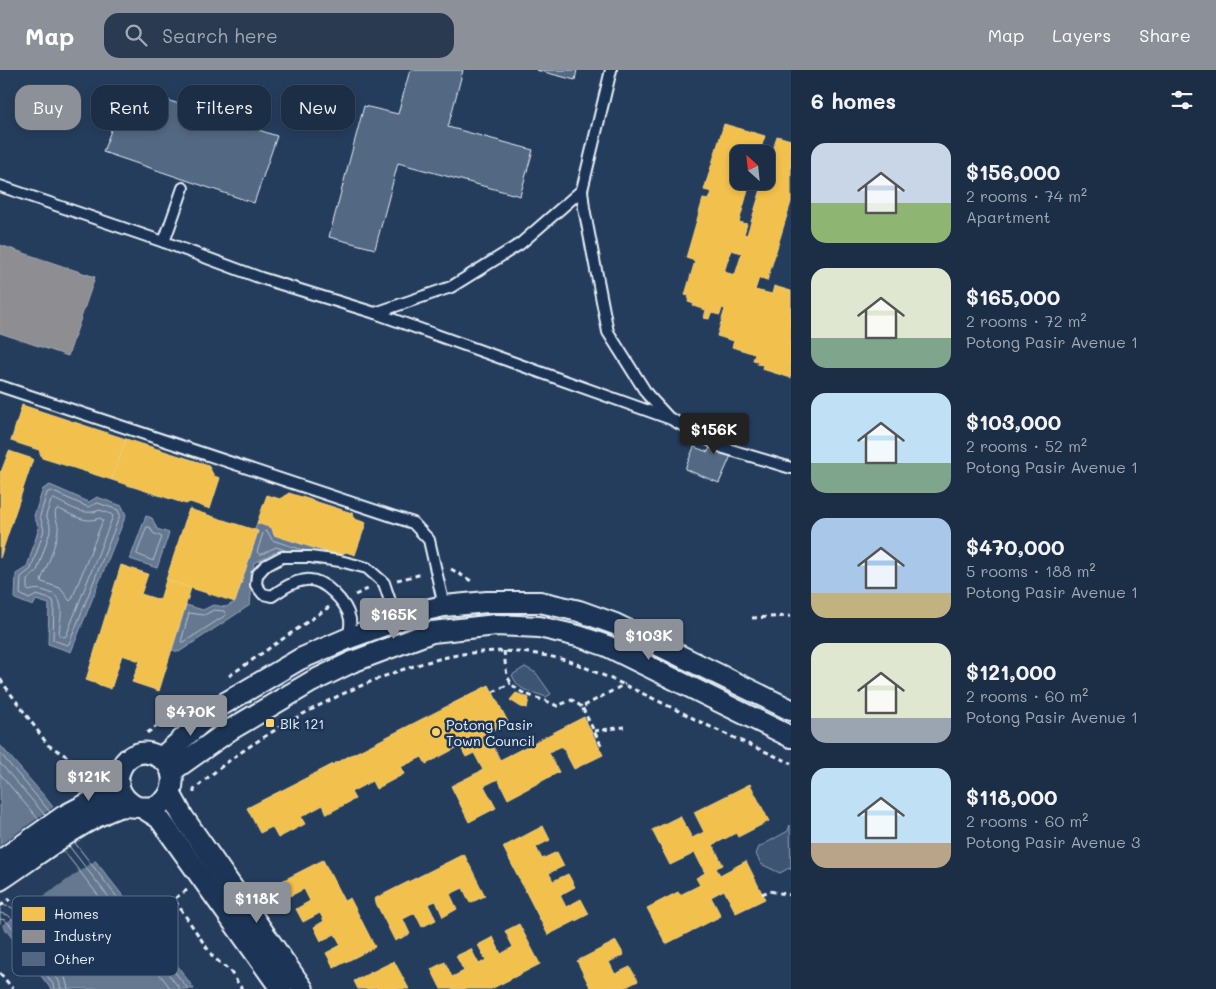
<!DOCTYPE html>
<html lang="en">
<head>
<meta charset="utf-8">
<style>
	:root { --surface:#1c2e46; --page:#293a51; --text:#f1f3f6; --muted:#a0a8b3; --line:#3a4a5f; --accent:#8c9099 }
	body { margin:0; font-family:Mali,sans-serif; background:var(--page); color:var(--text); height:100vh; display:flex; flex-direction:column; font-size:19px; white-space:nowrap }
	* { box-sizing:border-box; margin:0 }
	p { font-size:16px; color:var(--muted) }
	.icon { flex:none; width:28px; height:28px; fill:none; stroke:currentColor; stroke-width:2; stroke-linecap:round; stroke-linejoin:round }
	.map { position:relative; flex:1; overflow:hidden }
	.panel { display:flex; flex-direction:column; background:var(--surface); width:425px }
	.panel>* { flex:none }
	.hud { position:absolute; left:15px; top:15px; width:475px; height:45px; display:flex; gap:10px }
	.needle { width:32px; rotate:333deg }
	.buttons { position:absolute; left:730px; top:75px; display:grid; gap:10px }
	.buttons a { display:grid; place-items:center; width:45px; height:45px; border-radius:10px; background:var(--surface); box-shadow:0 2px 8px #0003,0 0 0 1px var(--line); font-size:25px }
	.price { position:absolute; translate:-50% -42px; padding:0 11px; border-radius:5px; background:var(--accent); color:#fff; font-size:16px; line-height:32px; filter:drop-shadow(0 1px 2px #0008) }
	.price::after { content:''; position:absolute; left:50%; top:30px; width:15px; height:11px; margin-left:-8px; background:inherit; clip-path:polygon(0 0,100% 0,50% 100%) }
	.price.on { background:#222; color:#fff }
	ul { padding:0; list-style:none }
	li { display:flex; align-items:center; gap:15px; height:125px; padding:0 20px }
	li span { display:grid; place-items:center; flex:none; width:140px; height:100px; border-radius:15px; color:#555 }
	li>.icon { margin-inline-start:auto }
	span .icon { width:60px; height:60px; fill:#fffc; stroke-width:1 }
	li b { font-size:21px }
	h2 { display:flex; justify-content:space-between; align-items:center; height:60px; padding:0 20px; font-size:21px }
	.pill { padding:0 18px; border-radius:15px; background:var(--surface); box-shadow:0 2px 8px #0003,0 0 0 1px var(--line); font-size:18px; line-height:45px }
	.pill.on { background:var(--accent); color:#fff }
	header { display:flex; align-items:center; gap:30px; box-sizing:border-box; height:70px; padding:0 25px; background:var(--accent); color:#fff }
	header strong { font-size:24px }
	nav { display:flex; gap:28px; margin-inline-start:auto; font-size:18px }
	.search { width:350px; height:45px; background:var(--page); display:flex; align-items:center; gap:12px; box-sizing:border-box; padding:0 18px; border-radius:15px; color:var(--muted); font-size:19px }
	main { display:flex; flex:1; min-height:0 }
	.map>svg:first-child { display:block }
	.green { fill:#3e5472; stroke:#93a2b5 }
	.water { fill:#657890; stroke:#99a8ba }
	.pier { fill:#253d5d }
	.homes { fill:#f2c14e; stroke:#efcf81; fill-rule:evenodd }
	.industry { fill:#8d8d92; stroke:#a8abb1 }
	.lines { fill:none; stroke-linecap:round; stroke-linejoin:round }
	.shore { stroke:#b4c1ce; stroke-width:1 }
	.building { fill:#536782; stroke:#e8f1f8 }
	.service-casing { stroke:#e8f1f8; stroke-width:14 }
	.minor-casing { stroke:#e8f1f8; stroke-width:24 }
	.path { stroke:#e8f1f8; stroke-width:3; stroke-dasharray:5 4; stroke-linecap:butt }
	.service { stroke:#1d3557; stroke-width:10 }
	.minor { stroke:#1d3557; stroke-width:20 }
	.poi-dot { fill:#ffd166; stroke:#1d3557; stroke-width:2 }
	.labels { text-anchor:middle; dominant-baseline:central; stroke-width:5; stroke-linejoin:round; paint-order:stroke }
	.poi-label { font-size:14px; fill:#e8f1f8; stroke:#1d3557; text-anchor:start }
	.key { fill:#1d3557; stroke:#5a6d87; stroke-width:1 }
	.key-label { font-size:14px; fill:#e8f1f8 }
</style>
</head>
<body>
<header>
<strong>Map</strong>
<div class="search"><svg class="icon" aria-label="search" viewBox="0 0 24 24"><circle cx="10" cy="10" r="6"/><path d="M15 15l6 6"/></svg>Search here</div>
<nav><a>Map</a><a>Layers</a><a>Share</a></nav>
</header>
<main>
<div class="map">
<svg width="791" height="919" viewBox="0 0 791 919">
	<rect width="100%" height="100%" fill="#253d5d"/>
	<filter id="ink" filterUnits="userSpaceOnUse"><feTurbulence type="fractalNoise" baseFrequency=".02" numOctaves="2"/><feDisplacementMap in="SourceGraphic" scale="10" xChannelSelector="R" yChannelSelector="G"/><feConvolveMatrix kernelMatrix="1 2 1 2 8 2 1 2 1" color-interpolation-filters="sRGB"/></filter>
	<g filter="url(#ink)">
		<g class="green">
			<path d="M525 597 536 603 551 624 546 627C529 620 520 623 512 605Z"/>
			<path d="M790 755 791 800 789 798 780 803 761 794 756 784 759 777 788 761Z"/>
		</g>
		<g class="water">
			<path d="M50 415 89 432 97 427 122 436 126 445 71 582 48 574 49 534 36 530 33 536 15 529 16 504 27 497 39 458 34 446 43 419Z"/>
			<path d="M146 446 152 448 157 459 169 463 157 498 130 489Z"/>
			<path d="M257 453 272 458 274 465 339 486 319 496 276 482 254 493 250 535 179 582 172 580 186 535 203 540 213 535 226 537 235 532 258 462 255 460Z"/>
			<path d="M0 675 45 727 175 892 194 919H51L0 852Z"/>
		</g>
		<path class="pier" d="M55 736 97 789 1 856 0 775Z"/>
		<g class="homes">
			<path d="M724 54 765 66 759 84H739V111H766V94L769 95 777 66 791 70V132L767 211 759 208 755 220 772 224 774 216 791 221V308L762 299 763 295 757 294 758 291 753 290 755 284 732 277 734 271 717 266 725 239 722 238 720 245 711 243 709 249 704 248 706 240 693 236 694 234 688 232 689 226 685 225 695 191 686 188 703 129 709 130 712 122 704 120ZM750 113 762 116 747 165 744 164 747 154 739 152ZM731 180 742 183 735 205 724 202Z"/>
			<path d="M22 335 126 369 112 410 42 388 39 380 11 371Z"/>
			<path d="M126 369 208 395 214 406 220 408 210 439 190 432 186 434 112 410Z"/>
			<path d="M9 381 33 389 0 488V401L1 402Z"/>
			<path d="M289 423 352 443 355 449 366 453 355 485 346 482 339 486 274 465 272 458 257 453 267 425 280 429Z"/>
			<path d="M189 439 258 461 235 532 166 510Z"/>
			<path d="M121 495 148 504 141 524 160 530 166 510 191 518 159 621 132 612 140 591 122 585 111 619 86 610Z"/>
			<path d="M489 615 508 652 481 666 488 679 493 676 500 690 584 647 603 685 574 699 562 676 549 683 559 702 508 729 498 709 484 716 496 738 469 752 451 716 483 700 474 683 466 687 460 676 426 694 422 687 401 697 404 704 376 719 372 711 351 722 355 729 327 744 323 735 301 747 305 754 278 768 272 757 260 763 247 738Z"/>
			<path d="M516 623 529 628 527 638 521 637 510 630Z"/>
			<path d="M750 714 769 751 738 767 736 763 713 775 723 795 716 798 720 805 746 791 765 829 736 843 724 820 711 827 721 846 666 874 647 838 678 822 680 825 700 815 696 808 705 803 695 783 670 795 652 760 680 746 692 768 704 762 694 742Z"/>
			<path d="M543 756 550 770 536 777 542 789 557 782 564 796 549 803 553 811 568 804 575 817 560 825 566 837 581 829 589 844 548 865 503 777Z"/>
			<path d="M464 784 485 826 470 833 463 818 450 824 457 839 443 847 436 831 428 834 436 850 422 857 415 843 403 849 410 864 395 871 374 829Z"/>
			<path d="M323 790 344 831 350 828 375 877 334 898 326 883 341 875 335 864 321 871 314 857 324 851 320 843 303 852 296 839 310 831 304 819 290 826 282 811Z"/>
			<path d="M519 854 540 894 491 919H441L431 899 445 892 452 907 464 901 456 886 471 879 479 894 486 890 478 875 493 867 501 884 513 877 505 861Z"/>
			<path d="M616 871 624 885 609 892 615 904 630 897 638 911 622 919H591L577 891Z"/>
			<path d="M394 891 409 919H377L376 917 372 919H358L354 911Z"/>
		</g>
		<path class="industry" d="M0 175 95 207 68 286 0 263Z"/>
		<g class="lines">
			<g class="shore">
				<path d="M51 421 88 437 98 433 118 440 120 445 69 574 67 575 53 570 54 535 53 530 37 525 29 529 20 524 21 507 31 499 44 460 40 446 47 423Z"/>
				<path d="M54 429C69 436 84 447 100 440L111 444 113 446 66 566 64 567 59 565C60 545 68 527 45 521 39 519 35 519 29 521L27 519V510L37 501 50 462V455L46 445 51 431Z"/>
				<path d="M59 439C73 445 85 454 100 448L103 450 72 529 70 531 60 518 42 512 41 510C47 497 56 474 58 460 59 452 53 447 56 440Z"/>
				<path d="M147 457H150L153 463 162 467 153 491 137 484Z"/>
				<path d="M288 481 276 477 260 485 257 482 263 463 265 461 268 462 272 470 306 481"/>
				<path d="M214 540 224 541 226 545 184 572H181L189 543 204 545Z"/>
				<path d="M0 683 50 742"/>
				<path d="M0 693 45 745"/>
				<path d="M0 704 39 750"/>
				<path d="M75 773 188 919"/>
				<path d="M69 776 180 919"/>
				<path d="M63 780 171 919"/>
				<path d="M0 835 11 837 22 848 65 907 68 919"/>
				<path d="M0 843 8 845 16 853 59 911 61 919"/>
				<path d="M0 849 5 850 12 857 53 914 54 919"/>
			</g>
		</g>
		<g class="building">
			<path d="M410 0H463L448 57 533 80 520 126 398 93 375 179 329 167 364 36 398 44Z"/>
			<path d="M536 0H577L575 10Z"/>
			<path d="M127 17 277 66 254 133 103 82Z"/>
			<path d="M720 355 741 363 719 413 685 399 694 377 708 382Z"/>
		</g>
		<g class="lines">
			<defs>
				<g id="service">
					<path d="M611 0 582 120 584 138 608 262 647 324 668 347"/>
					<path d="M0 116 164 172 261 208 375 243 671 349 724 378 791 398"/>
					<path d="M164 172 183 118"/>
					<path d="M375 243 451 217 520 174 582 120"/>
					<path d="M0 316 413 453 429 470 444 536"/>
					<path d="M349 568C349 562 351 555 350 549 347 533 324 508 306 510 293 511 282 519 272 526L263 524 256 515 257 505 265 496 282 487H310L340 491 367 498 384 513 391 534 407 546"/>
				</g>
				<g id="minor">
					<path d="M161 688 220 636 300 589 349 568 426 540 444 536 487 532H540L579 541 615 554 791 640"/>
					<path d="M172 701 230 660 311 612 352 592 432 562 496 555 539 557 578 566 607 576 791 667"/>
					<path d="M170 723 183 747 303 919"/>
					<path d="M143 738 159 748 281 919"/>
					<path d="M0 791 64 746 106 724 118 711"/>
					<path d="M0 810C35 787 77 753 116 738 131 732 149 744 163 732 177 720 176 696 159 687 127 668 99 716 135 736"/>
				</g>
			</defs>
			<use href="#service" class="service-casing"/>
			<use href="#minor" class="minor-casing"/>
			<g class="path">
				<path d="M451 499 473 512"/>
				<path d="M397 510 423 504"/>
				<path d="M355 525 370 518"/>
				<path d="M752 548 791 546"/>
				<path d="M504 581C505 588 505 597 507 604 513 627 540 626 557 636L572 630 582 637"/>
				<path d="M229 606 329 537"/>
				<path d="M0 609 48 675 73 690 100 701"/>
				<path d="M493 622 511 613"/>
				<path d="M594 661 624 657"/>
				<path d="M147 663 195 629"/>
				<path d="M601 675 582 637 625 614"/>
				<path d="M194 723V720C256 661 386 593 471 583 502 579 535 582 565 590 574 592 584 597 593 601 624 614 654 629 685 644 719 662 755 677 791 693"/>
				<path d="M187 820 174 829 213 887 230 901 242 919"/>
				<path d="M762 824 769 821 791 825"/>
				<path d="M0 836 10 829"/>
				<path d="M0 903 13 919"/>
			</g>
			<use href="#service" class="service"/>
			<use href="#minor" class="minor"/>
		</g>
	</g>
	<g class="poi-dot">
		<rect x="265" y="648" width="10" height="10" rx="2.5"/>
		<circle cx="436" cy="662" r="5"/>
	</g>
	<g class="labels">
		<g class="poi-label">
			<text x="280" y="653">Blk 121</text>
			<text x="446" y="654">Potong Pasir<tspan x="446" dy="16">Town Council</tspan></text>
		</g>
	</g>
	<rect x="12" y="826" width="166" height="80" rx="8" class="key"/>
	<rect x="22" y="837" width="23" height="14" fill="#f2c14e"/>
	<rect x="22" y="860" width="23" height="13" fill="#8d8d92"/>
	<rect x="22" y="882" width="23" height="14" fill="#536782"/>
	<g class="key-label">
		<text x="54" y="849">Homes</text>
		<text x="54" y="871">Industry</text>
		<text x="54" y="894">Other</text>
	</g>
</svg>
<div class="buttons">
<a><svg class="needle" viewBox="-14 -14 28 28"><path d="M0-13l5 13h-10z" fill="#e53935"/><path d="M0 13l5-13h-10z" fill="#a0a8b3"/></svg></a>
</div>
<b class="price on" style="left:714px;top:385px">$156K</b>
<b class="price" style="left:394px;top:570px">$165K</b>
<b class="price" style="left:649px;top:591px">$103K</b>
<b class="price" style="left:191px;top:667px">$470K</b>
<b class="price" style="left:89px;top:732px">$121K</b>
<b class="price" style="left:257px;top:854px">$118K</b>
<div class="hud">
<a class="pill on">Buy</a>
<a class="pill">Rent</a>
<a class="pill">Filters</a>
<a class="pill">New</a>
</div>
</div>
<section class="panel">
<h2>6 homes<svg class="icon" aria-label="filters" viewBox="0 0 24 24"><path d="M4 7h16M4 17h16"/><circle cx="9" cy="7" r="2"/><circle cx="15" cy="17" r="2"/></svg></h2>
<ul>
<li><span style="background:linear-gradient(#c9d6e8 60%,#8fb573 0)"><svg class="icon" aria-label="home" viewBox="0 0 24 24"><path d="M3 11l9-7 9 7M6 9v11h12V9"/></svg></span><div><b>$156,000</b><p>2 rooms · 74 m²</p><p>Apartment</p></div></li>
<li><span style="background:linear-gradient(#dfe7d0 70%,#7fa58c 0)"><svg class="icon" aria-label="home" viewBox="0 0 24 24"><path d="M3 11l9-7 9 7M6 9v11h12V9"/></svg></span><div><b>$165,000</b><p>2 rooms · 72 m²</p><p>Potong Pasir Avenue 1</p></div></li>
<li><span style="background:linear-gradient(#bfe0f5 70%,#7fa58c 0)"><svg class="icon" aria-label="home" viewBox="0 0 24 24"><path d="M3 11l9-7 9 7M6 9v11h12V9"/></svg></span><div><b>$103,000</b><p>2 rooms · 52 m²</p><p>Potong Pasir Avenue 1</p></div></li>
<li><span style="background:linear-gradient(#a9c7e8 75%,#c2b280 0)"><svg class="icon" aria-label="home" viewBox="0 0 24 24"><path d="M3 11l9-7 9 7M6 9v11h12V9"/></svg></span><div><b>$470,000</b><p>5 rooms · 188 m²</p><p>Potong Pasir Avenue 1</p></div></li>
<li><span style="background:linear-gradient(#dfe7d0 75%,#9aa5b1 0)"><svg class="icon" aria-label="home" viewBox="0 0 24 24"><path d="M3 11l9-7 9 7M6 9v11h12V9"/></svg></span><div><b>$121,000</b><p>2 rooms · 60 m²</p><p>Potong Pasir Avenue 1</p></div></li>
<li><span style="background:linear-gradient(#bfe0f5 75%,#b9a48a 0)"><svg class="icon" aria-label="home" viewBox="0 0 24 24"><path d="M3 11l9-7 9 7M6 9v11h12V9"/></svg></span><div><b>$118,000</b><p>2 rooms · 60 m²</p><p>Potong Pasir Avenue 3</p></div></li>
</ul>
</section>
</main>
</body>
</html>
